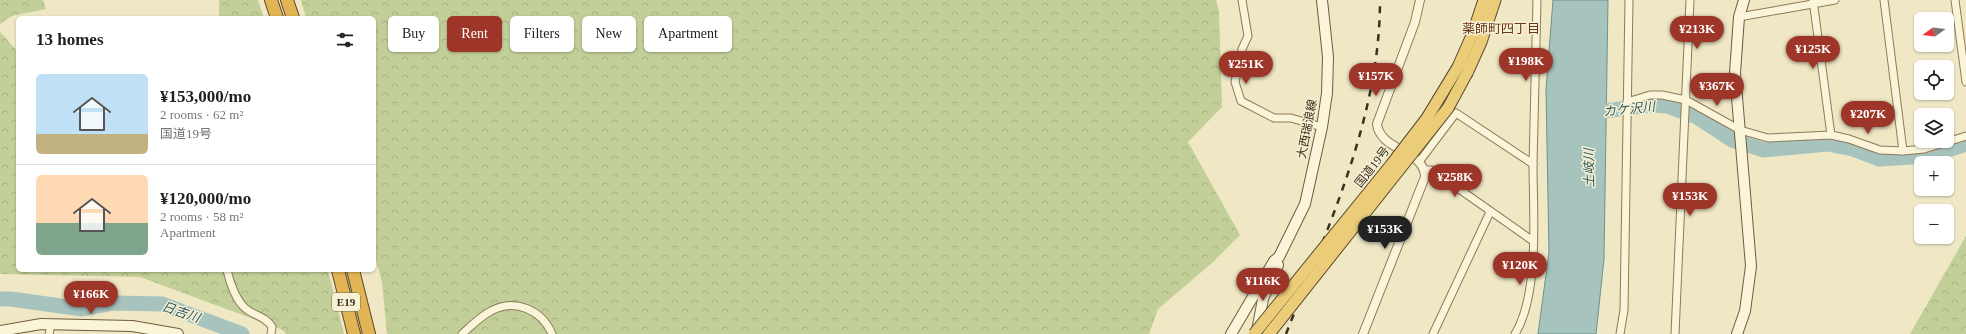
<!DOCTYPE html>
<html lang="en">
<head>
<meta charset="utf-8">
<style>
	:root { --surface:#fff; --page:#f2f2f2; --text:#202124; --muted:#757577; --line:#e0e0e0; --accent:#9d3528 }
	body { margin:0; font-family:"Times New Roman","Noto Sans JP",serif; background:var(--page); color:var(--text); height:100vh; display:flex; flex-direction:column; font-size:15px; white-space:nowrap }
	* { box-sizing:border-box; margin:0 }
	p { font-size:13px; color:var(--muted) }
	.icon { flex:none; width:22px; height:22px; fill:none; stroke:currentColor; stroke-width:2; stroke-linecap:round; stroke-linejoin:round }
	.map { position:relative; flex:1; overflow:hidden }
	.side { position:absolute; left:16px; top:16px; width:360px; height:256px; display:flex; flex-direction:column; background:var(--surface); border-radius:6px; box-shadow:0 1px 3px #0004 }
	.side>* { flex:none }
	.hud { position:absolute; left:388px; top:16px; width:380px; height:36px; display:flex; gap:8px }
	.needle { width:26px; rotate:256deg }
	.tools { position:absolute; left:1914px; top:12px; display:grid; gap:8px }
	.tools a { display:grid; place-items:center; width:40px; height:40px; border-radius:6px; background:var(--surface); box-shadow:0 1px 3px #0004; font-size:20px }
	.price { position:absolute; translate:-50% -34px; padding:0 9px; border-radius:14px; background:var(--accent); color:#fff; font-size:13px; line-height:26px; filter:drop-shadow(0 1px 2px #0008) }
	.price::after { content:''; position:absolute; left:50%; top:24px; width:12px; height:9px; margin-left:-6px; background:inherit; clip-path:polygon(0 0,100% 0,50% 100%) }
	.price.active { background:#222; color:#fff }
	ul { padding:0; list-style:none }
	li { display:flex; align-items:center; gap:12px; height:100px; padding:0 20px }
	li+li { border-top:1px solid var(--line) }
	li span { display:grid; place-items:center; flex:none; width:112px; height:80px; border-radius:6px; color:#555 }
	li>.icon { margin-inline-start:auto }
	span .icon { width:48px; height:48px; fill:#fffc; stroke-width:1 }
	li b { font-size:17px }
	h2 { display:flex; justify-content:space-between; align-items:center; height:48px; padding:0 20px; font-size:17px }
	.chip { padding:0 14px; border-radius:6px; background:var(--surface); box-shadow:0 1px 3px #0004; font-size:14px; line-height:36px }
	.chip.active { background:var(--accent); color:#fff }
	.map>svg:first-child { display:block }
	.forest { fill:url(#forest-crowns) }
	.water { fill:#a7c3be; stroke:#6d928d }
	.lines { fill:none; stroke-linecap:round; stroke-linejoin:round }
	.river { stroke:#a7c3be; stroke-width:15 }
	.minor-casing { stroke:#8c7a5a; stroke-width:9 }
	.tertiary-casing { stroke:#8c7a5a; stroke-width:10 }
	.secondary-casing { stroke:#6e5b3d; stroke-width:12 }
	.trunk-casing { stroke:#5a482e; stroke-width:13 }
	.motorway-casing { stroke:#5a482e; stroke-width:14 }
	.minor { stroke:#faf4d9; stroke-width:7 }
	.tertiary { stroke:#faf4d9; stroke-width:8 }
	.secondary { stroke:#faf4d9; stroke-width:10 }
	.trunk { stroke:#ebcc78; stroke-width:11 }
	.motorway { stroke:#e2b453; stroke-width:12 }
	.rail { stroke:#3b301e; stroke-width:2.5; stroke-dasharray:7 7; stroke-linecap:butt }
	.trunk-bridge-casing { stroke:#5a482e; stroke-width:13; stroke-linecap:butt }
	.trunk-bridge { stroke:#ebcc78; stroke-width:11 }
	.labels { text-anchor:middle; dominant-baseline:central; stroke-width:3; stroke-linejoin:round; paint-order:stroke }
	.shield { fill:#f7f1d5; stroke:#736a55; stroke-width:1 }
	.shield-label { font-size:11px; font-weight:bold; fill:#3b301e }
	.street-label { font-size:12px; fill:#3b301e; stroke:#f7f1d5 }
	.neighbourhood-label { font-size:13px; fill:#6a351c; stroke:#f7f1d5 }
	.water-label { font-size:13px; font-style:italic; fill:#2d595c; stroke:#f7f1d5 }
</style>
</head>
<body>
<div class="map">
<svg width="1966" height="334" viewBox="0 0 1966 334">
	<defs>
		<pattern id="forest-crowns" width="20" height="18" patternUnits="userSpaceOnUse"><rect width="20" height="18" fill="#c2cf98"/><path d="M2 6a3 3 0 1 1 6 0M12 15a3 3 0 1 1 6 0" fill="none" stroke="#a8b283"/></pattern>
	</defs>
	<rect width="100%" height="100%" fill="#f0e8c5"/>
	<g class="forest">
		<path d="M0 0H43L46 9 12 16 0 24Z"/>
		<path d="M219 0H258L264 18H219Z"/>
		<path d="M301 0H1216L1219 11 1222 107 1188 142 1240 235 1212 263 1158 309 1149 334H387L382 282 374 252V18H306Z"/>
		<path d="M0 32 18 52V270H328L344 334H286L283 330 140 277 0 274Z"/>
		<path d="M1966 236V334H1910Z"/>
	</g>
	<path class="water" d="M1553 0H1608L1604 259 1596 334H1538L1549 252 1546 90Z"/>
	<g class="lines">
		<g class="river">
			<path d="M1589 113 1651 105 1667 106 1697 117 1732 140 1764 150 1827 144 1853 149 1879 159 1929 156 1966 144"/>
			<path d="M0 299H11L82 309 114 303 162 304 242 334"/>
		</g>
		<defs>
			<g id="minor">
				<path d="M1242 0 1248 36 1242 49 1235 82 1241 101 1274 118H1291L1322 127"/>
				<path d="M1813 0 1831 135"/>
				<path d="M1884 0 1903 151"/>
				<path d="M1955 0 1966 82"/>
				<path d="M1739 17 1835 0"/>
				<path d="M1627 102 1650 95H1662L1686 100 1740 130 1768 138 1831 135 1849 139 1880 150 1903 151 1924 149 1966 136"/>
				<path d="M1419 162 1456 113 1533 164"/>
				<path d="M1425 170H1432L1533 241"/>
				<path d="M227 270C230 283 237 304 249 311 257 316 267 318 272 327L271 334"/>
				<path d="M49 334 51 325"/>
				<path d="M462 334C471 326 481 316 491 311 515 298 542 310 552 334"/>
				<path d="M1433 334 1490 212"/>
				<path d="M1515 334C1540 293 1533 211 1533 164 1534 109 1536 55 1537 0"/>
				<path d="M1620 334 1624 310 1629 0"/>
				<path d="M1675 334 1690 0"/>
			</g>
			<path id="tertiary" d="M1363 334 1425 177C1425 150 1380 151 1377 124L1415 22 1420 0"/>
			<g id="secondary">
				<path d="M0 331 41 324 132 326 178 334"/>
				<path d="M1257 331 1263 299 1278 265"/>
				<path d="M1231 334 1274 261 1279 257 1305 204 1322 127 1327 93 1328 57 1322 0"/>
				<path d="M1737 334 1745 311 1751 266 1735 73 1739 17 1744 0"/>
			</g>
			<g id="trunk">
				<path d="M1458 67 1473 33 1484 0"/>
				<path d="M1467 73 1481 42 1495 0"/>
			</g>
			<g id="motorway">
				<path d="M271 0 277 18"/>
				<path d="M287 0 293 18"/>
				<path d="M338 270 354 334"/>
				<path d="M353 270 369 334"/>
			</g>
		</defs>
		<use href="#minor" class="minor-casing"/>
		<use href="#tertiary" class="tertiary-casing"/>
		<use href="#secondary" class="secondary-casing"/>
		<use href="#trunk" class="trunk-casing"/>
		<use href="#motorway" class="motorway-casing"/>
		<use href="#minor" class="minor"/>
		<use href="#tertiary" class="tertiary"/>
		<use href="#secondary" class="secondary"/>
		<use href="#trunk" class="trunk"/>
		<use href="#motorway" class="motorway"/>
		<path class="rail" d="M1286 334C1328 226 1380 118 1380 0"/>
		<defs>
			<g id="trunk-bridge">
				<path d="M1254 334 1391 165 1427 118 1458 67"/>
				<path d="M1269 334 1448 108 1467 73"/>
			</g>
		</defs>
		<use href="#trunk-bridge" class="trunk-bridge-casing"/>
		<use href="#trunk-bridge" class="trunk-bridge"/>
	</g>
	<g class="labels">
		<rect class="shield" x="332" y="293" width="28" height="18" rx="3"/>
		<g class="shield-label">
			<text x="346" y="302">E19</text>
		</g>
		<g class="street-label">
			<text transform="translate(1307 129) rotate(-79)">大西瑞浪線</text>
			<text transform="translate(1372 167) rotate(-52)">国道19号</text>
		</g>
		<g class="neighbourhood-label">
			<text x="1501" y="28">薬師町四丁目</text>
		</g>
		<g class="water-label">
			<text transform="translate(1629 109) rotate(-6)">カケ沢川</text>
			<text transform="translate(1589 168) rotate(-91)">土岐川</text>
			<text transform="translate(181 312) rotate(19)">日吉川</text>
		</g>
	</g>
</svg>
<div class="tools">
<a><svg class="needle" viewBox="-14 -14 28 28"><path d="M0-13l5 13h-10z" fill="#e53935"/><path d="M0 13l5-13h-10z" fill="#757577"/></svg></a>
<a><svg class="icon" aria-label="locate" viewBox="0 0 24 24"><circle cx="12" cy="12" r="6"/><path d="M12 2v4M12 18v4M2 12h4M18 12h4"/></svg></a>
<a><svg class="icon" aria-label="layers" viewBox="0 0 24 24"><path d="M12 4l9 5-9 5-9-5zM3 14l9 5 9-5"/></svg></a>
<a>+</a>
<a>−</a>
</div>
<b class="price" style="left:1697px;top:50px">¥213K</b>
<b class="price" style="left:1813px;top:70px">¥125K</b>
<b class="price" style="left:1526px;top:82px">¥198K</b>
<b class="price" style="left:1246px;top:85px">¥251K</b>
<b class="price" style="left:1376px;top:97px">¥157K</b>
<b class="price" style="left:1717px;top:107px">¥367K</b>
<b class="price" style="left:1868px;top:135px">¥207K</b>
<b class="price" style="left:1455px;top:198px">¥258K</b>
<b class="price" style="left:1690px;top:217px">¥153K</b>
<b class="price active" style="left:1385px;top:250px">¥153K</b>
<b class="price" style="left:1520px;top:286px">¥120K</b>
<b class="price" style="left:1263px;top:302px">¥116K</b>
<b class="price" style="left:91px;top:315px">¥166K</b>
<div class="hud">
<a class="chip">Buy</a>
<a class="chip active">Rent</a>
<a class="chip">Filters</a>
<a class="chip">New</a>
<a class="chip">Apartment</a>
</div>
<section class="side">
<h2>13 homes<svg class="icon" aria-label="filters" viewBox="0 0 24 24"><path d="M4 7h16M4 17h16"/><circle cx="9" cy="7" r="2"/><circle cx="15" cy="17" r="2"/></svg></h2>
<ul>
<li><span style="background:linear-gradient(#bfe0f5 75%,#c2b280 0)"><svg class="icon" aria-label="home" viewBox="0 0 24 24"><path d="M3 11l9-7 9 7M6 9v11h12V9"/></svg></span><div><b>¥153,000/mo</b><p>2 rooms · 62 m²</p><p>国道19号</p></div></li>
<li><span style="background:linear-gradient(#ffd9b3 60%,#7fa58c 0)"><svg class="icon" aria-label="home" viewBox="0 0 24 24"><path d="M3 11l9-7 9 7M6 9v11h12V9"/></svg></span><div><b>¥120,000/mo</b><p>2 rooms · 58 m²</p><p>Apartment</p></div></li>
</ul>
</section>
</div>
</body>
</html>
